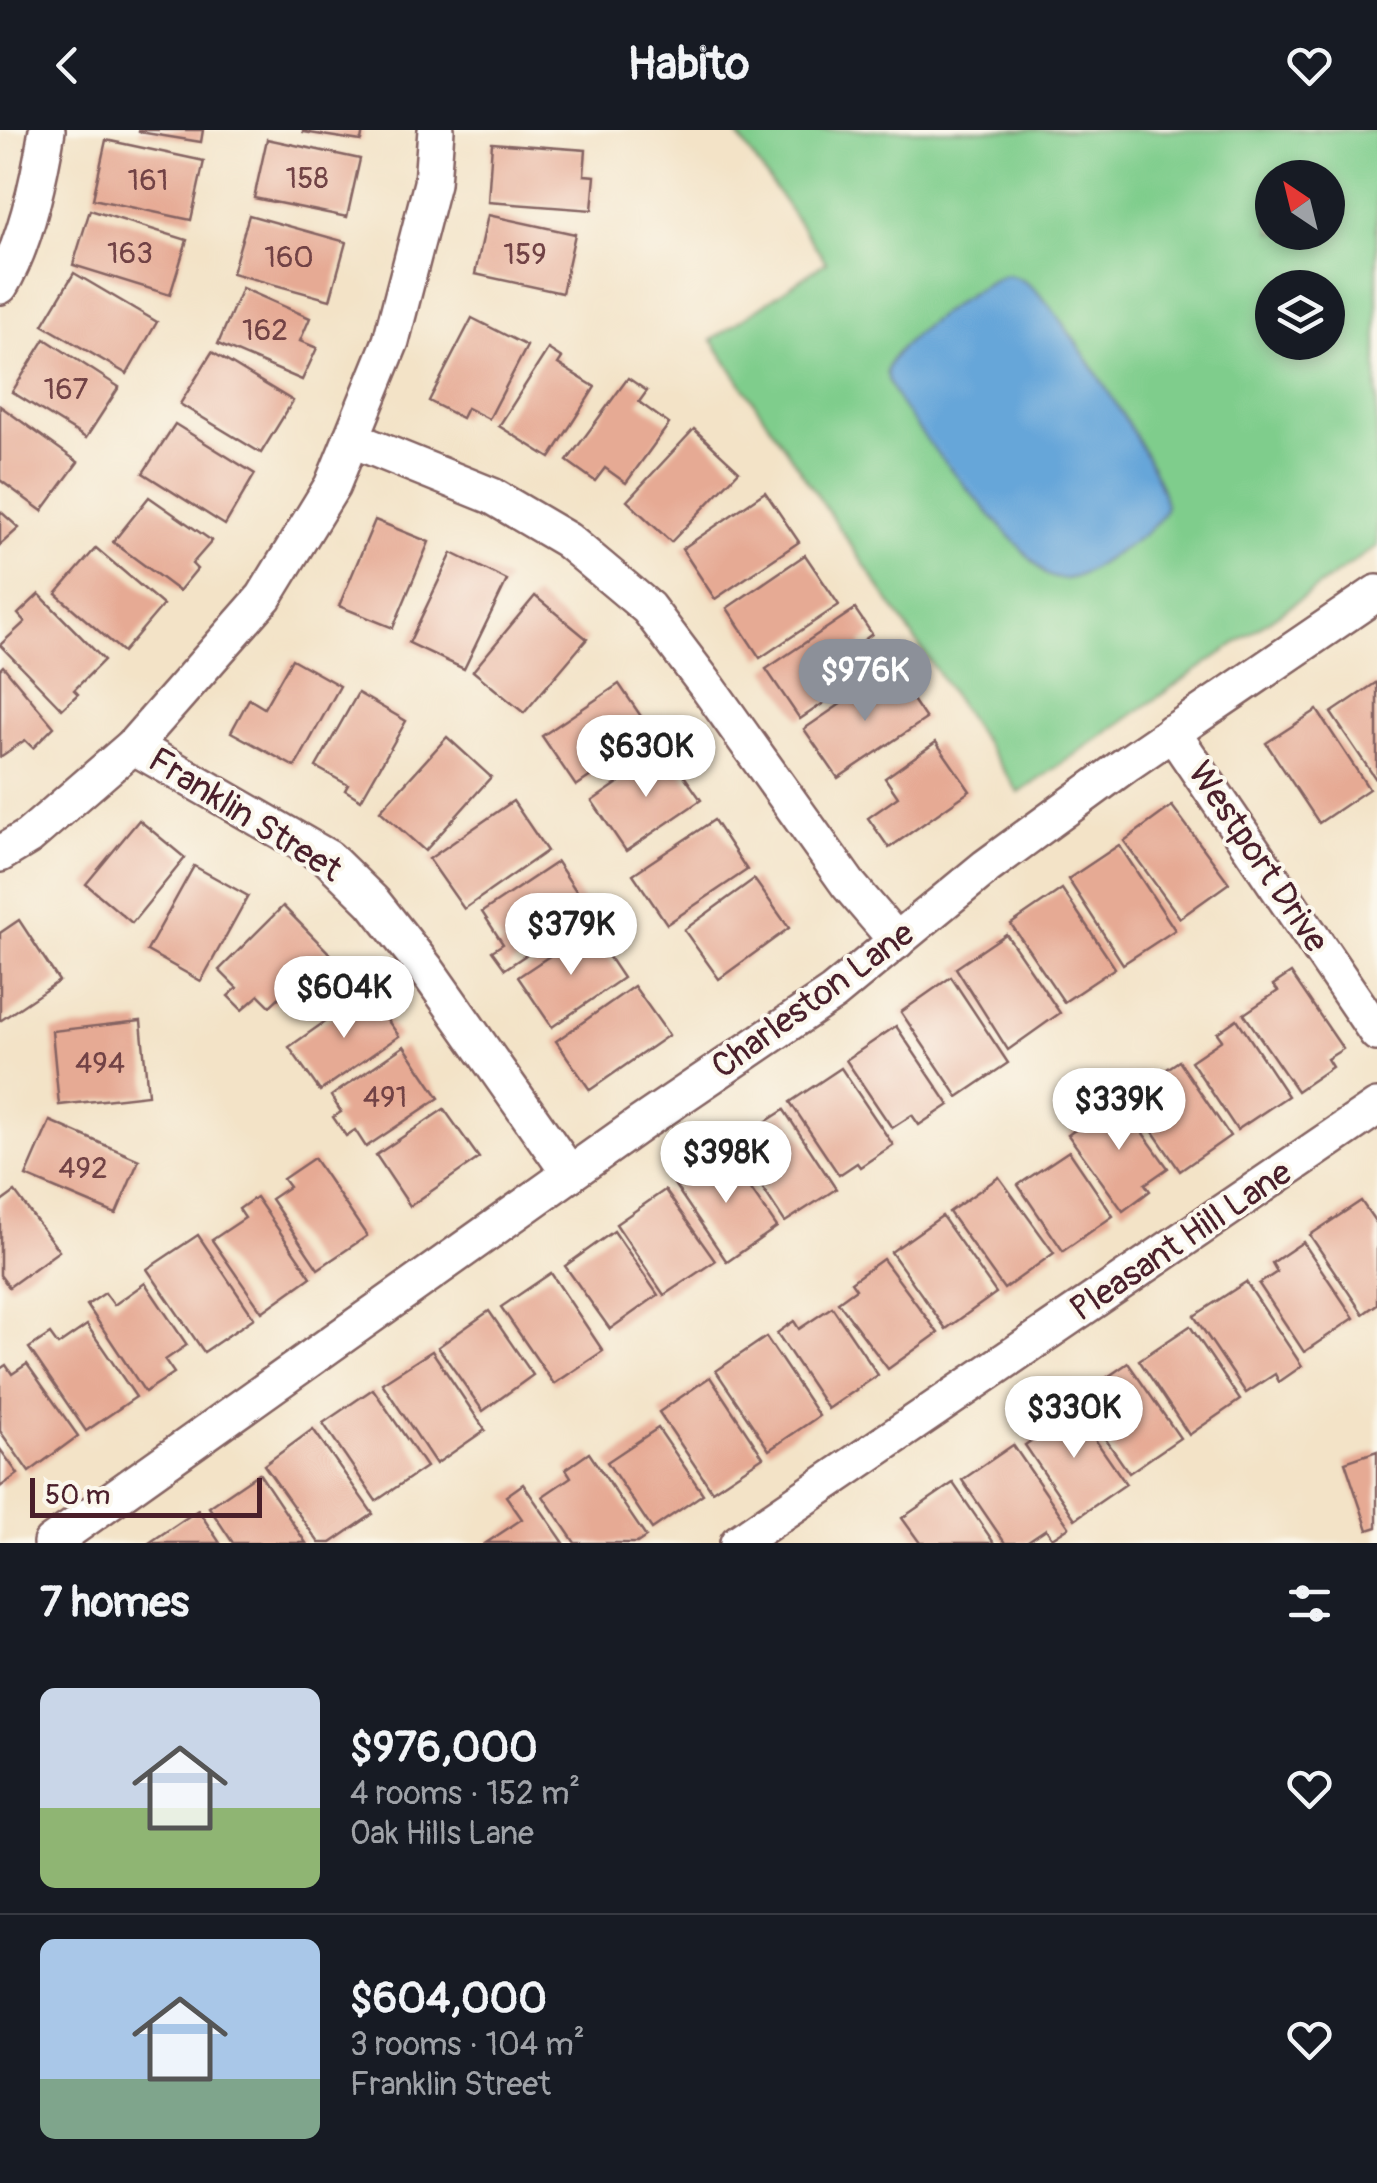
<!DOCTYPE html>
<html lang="en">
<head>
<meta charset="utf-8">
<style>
	:root { --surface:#171b24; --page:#242831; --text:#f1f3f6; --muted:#9ea1a6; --line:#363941; --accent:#8c9099 }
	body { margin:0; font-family:Pangolin,sans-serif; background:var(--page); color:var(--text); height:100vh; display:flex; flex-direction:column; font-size:38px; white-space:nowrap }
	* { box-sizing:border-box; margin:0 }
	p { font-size:32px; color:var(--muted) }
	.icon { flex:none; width:55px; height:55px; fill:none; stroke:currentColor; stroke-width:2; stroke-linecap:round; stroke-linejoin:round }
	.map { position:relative; height:1413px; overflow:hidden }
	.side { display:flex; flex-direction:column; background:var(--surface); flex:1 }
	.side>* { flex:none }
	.needle { width:65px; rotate:325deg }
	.fabs { position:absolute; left:1255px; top:30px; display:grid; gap:20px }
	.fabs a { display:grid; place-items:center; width:90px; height:90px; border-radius:50%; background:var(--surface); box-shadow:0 5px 15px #0003; font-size:50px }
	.scale { position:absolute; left:30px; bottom:25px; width:232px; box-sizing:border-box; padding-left:10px; border:5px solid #4a1f2b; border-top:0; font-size:28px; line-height:35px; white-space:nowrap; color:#4a1f2b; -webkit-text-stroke:8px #fbf7ec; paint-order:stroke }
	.price { position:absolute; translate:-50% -85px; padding:0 22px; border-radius:35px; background:#fff; color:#222; font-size:32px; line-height:65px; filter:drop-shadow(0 2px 5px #0008) }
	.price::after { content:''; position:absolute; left:50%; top:60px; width:30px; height:22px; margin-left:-15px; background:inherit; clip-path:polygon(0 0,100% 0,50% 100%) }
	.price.current { background:var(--accent); color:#fff }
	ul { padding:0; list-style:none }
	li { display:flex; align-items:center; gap:30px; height:250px; padding:0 40px }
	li+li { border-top:2px solid var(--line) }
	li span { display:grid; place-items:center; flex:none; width:280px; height:200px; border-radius:15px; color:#555 }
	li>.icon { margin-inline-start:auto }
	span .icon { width:120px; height:120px; fill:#fffc; stroke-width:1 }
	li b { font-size:42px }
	h2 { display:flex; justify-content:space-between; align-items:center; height:120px; padding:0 40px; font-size:42px }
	header { display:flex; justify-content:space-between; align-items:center; height:130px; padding:0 40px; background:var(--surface); font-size:45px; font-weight:800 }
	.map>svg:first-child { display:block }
	.green { fill:#7fcd8c; stroke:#64765c; stroke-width:2.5; fill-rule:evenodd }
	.water { fill:#66a6d9; stroke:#586282; stroke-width:2.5 }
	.building { fill:#e6aa94 }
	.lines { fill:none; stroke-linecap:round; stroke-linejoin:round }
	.street-casing { stroke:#856462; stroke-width:40 }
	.street { stroke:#fff; stroke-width:35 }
	.labels { text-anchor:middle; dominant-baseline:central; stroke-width:8; stroke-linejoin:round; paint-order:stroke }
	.number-label { font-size:30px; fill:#714245 }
	.street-label { font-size:35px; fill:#4a1f2b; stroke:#fbf7ec }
</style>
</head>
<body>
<header><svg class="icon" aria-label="back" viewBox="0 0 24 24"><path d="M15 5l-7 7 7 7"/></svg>Habito<svg class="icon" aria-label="heart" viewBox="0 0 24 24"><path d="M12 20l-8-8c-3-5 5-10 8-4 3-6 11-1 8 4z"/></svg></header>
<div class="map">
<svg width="1377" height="1413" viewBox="0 0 1377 1413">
	<rect width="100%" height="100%" fill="#fbf7ec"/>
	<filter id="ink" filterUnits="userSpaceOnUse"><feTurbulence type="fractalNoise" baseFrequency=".01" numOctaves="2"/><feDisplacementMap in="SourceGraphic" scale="20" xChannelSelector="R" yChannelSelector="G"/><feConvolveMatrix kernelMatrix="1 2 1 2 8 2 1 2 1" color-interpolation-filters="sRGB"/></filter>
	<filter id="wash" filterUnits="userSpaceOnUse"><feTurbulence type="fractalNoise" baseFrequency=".0048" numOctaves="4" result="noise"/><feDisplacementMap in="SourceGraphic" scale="40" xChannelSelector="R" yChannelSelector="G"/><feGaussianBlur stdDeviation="2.25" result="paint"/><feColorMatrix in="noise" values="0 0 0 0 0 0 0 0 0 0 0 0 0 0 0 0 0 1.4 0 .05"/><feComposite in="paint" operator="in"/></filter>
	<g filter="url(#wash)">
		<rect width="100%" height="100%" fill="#f3e3c7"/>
		<path class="green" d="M734 0H1377V416L1019 663 712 210 826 132ZM1272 48H1328V102H1272ZM1272 158H1328V212H1272Z"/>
		<path class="water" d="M1005 145C1021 146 1032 156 1043 168 1066 193 1172 352 1165 379 1159 400 1118 421 1101 433 1083 445 1065 456 1045 444 1019 416 880 270 887 240 893 213 979 154 1005 145Z"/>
		<g id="blocks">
			<g class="building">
				<path d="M139 0H203L201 12 139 2Z"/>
				<path d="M303 0H363L361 11 303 2Z"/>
				<path d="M267 9 360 29 347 87 254 68Z"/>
				<path d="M106 10 204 31 191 90 93 69Z"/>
				<path d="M492 13 586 20 584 45 595 46 592 80 488 72Z"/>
				<path d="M90 80 187 110 170 165 73 135Z"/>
				<path d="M249 85 346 112 330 170 232 143Z"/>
				<path d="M488 85 575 104 562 163 475 144Z"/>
				<path d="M74 143 157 192 127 244 43 195Z"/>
				<path d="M242 158 310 188 300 211 317 218 302 250 218 214Z"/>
				<path d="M472 188 527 216 489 289 467 278 462 288 429 271Z"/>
				<path d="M45 209 119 257 86 308 12 262Z"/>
				<path d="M548 219 562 228 558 234 595 257 550 328 499 296Z"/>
				<path d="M212 222 293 271 261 323 180 274Z"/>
				<path d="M628 248 647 261 639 272 669 294 626 353 605 338 595 351 567 331Z"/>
				<path d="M0 276 78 332 42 381 0 350Z"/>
				<path d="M175 294 255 344 225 395 143 343Z"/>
				<path d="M694 299 739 341 671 412 627 371Z"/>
				<path d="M765 362 799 412 715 469 682 419Z"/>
				<path d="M149 367 212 411 192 434 197 439 179 461 113 412Z"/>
				<path d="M0 381 19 398 0 415Z"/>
				<path d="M375 390 429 412 393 498 339 476Z"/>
				<path d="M96 418 163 475 123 522 56 464Z"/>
				<path d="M452 423 507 450 464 539 409 513Z"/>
				<path d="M805 425 839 475 760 528 727 478Z"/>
				<path d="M39 464 104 530 74 560 78 564 62 579 0 515 25 492 18 484Z"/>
				<path d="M535 466 587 509 524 583 473 541Z"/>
				<path d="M855 479 872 504 860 513 877 537 800 589 766 539Z"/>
				<path d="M292 529 340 556 295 637 231 602 249 569 264 578Z"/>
				<path d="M3 536 54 597 33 618 25 610 0 627V539Z"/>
				<path d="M892 539 926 589 838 648 804 599Z"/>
				<path d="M1377 552V651L1331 583Z"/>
				<path d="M619 554 653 604 576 656 542 606Z"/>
				<path d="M358 563 406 591 361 670 345 660 348 655 316 637Z"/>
				<path d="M1317 580 1369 659 1319 693 1266 613Z"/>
				<path d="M447 607 491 647 425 721 380 681Z"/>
				<path d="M936 612 970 661 889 718 868 688 898 667 885 648Z"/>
				<path d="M666 620 701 670 626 721 592 671Z"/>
				<path d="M513 671 547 721 464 779 429 729Z"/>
				<path d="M1172 676 1229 753 1180 788 1124 711Z"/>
				<path d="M139 690 185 728 132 793 86 754Z"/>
				<path d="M714 690 747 740 667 794 633 744Z"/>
				<path d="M1119 715 1175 800 1123 834 1068 749Z"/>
				<path d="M557 732 590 782 505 839 492 821 503 814 482 782Z"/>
				<path d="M194 736 248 766 201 851 147 821Z"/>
				<path d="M754 749 789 798 719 849 684 800Z"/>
				<path d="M1062 759 1115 838 1064 872 1011 794Z"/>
				<path d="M283 776 338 832 305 865 294 853 270 876 259 865 242 880 228 866 237 858 219 840Z"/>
				<path d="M19 790 59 851 0 891V803Z"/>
				<path d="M590 799 623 848 552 897 518 847Z"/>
				<path d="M1006 804 1060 883 1008 920 956 838Z"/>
				<path d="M1291 843 1343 919 1327 929 1332 937 1297 961 1244 884 1278 861 1273 855Z"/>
				<path d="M951 847 1008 933 958 967 901 882Z"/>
				<path d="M634 856 669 905 590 960 556 911Z"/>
				<path d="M367 862 399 906 320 961 289 917Z"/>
				<path d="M1237 889 1288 966 1237 1000 1191 931 1222 910 1217 903Z"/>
				<path d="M141 891 148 965 59 975 52 901Z"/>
				<path d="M896 896 949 975 919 995 912 985 892 998 846 930Z"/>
				<path d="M404 916 439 968 366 1017 355 1000 346 1006 333 987 341 982 331 966Z"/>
				<path d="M1179 931 1230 1006 1180 1041 1122 957 1143 943 1149 951Z"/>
				<path d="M841 938 893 1015 860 1037 857 1033 839 1045 790 972Z"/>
				<path d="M1114 963 1168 1038 1145 1054 1150 1061 1123 1081 1068 1005 1102 981 1098 975Z"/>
				<path d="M444 979 479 1028 410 1076 376 1025Z"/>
				<path d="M784 980 836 1059 785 1092 733 1013Z"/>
				<path d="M50 991 139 1030 116 1084 26 1046Z"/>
				<path d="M724 1020 777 1097 727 1132 674 1054Z"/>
				<path d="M1069 1021 1113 1086 1063 1121 1018 1055Z"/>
				<path d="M314 1028 367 1106 318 1139 271 1069 289 1057 283 1049Z"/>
				<path d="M999 1047 1054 1123 1004 1159 949 1082Z"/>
				<path d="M665 1060 715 1131 664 1165 616 1094Z"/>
				<path d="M15 1062 59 1121 9 1157 0 1145V1073Z"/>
				<path d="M256 1067 311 1147 262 1182 212 1110 245 1088 239 1079Z"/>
				<path d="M1361 1071 1377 1094V1174L1363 1184 1310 1105Z"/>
				<path d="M942 1086 996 1163 946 1199 891 1122Z"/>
				<path d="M614 1101 658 1165 610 1199 565 1136Z"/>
				<path d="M198 1105 254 1188 204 1222 147 1139Z"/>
				<path d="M1303 1112 1354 1188 1304 1222 1259 1154 1277 1142 1272 1133Z"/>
				<path d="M883 1129 938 1203 888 1239 838 1172 856 1159 851 1152Z"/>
				<path d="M551 1143 603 1221 554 1254 501 1177Z"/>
				<path d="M1246 1152 1302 1236 1279 1252 1275 1244 1246 1263 1194 1186Z"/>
				<path d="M145 1153 187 1215 165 1230 174 1243 145 1262 87 1175 105 1163 114 1175Z"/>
				<path d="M832 1177 878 1245 828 1279 777 1203 794 1191 799 1199Z"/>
				<path d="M489 1181 533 1245 483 1281 438 1217Z"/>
				<path d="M87 1195 136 1267 86 1301 29 1218 50 1204 58 1215Z"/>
				<path d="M1190 1196 1240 1270 1189 1305 1139 1230Z"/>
				<path d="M766 1207 819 1286 769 1320 716 1241Z"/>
				<path d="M432 1221 485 1300 436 1334 382 1253Z"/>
				<path d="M1128 1233 1180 1308 1129 1343 1077 1268Z"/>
				<path d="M27 1234 78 1306 29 1342 0 1301V1239L6 1235 12 1244Z"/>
				<path d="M710 1247 763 1327 712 1361 659 1282Z"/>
				<path d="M373 1259 426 1337 376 1371 323 1293Z"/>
				<path d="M1069 1272 1126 1354 1075 1389 1025 1315 1041 1304 1035 1295Z"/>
				<path d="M658 1298 703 1364 652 1399 607 1332Z"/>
				<path d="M313 1299 373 1384 331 1413H319L264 1335Z"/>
				<path d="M1013 1315 1069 1397 1052 1408 1046 1399 1025 1413H1005L962 1350Z"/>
				<path d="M0 1319 18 1344 0 1357Z"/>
				<path d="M1377 1321V1397L1368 1400 1345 1332Z"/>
				<path d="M589 1323 646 1407 637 1413H575L543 1366 571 1347 566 1339Z"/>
				<path d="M259 1343 306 1413H233L209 1377Z"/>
				<path d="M953 1353 994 1413H920L902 1388Z"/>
				<path d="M523 1354 564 1413H486L522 1389 506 1366Z"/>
				<path d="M198 1380 220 1413H149Z"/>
			</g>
		</g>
	</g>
	<g filter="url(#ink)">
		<use href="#blocks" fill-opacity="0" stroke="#856462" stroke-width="2.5"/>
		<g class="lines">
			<defs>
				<g id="street">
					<path d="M0 156C26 113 39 50 47 0"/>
					<path d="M351 309 492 366 567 410 648 478 709 559 848 754 897 811"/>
					<path d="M1172 602 1377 903"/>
					<path d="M133 616 328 728 373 772 426 839 570 1044"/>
					<path d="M0 724 28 707 133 616 264 467 332 356 391 211 432 53 436 0"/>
					<path d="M51 1413 640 994 833 863 986 737 1128 633 1377 463"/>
					<path d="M738 1413 1377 977"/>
				</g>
			</defs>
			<use href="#street" class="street-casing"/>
			<use href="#street" class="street"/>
		</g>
	</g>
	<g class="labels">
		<g class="number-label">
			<text x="307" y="48">158</text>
			<text x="148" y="50">161</text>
			<text x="130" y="123">163</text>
			<text x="525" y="124">159</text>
			<text x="289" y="127">160</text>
			<text x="265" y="200">162</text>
			<text x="66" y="259">167</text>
			<text x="100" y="933">494</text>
			<text x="385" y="967">491</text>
			<text x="83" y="1038">492</text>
		</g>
		<g class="street-label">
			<text transform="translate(245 685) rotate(32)">Franklin Street</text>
			<text transform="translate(1258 727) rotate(56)">Westport Drive</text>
			<text transform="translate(813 870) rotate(-36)">Charleston Lane</text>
			<text transform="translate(1181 1111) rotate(-34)">Pleasant Hill Lane</text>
		</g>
	</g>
</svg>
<div class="fabs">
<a><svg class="needle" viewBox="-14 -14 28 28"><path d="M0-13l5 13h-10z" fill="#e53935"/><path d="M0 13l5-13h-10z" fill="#9ea1a6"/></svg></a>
<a><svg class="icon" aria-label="layers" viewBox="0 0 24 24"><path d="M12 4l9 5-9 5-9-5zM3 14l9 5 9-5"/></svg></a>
</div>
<div class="scale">50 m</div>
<b class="price current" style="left:865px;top:594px">$976K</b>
<b class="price" style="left:646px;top:670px">$630K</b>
<b class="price" style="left:571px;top:848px">$379K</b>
<b class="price" style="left:344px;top:911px">$604K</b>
<b class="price" style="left:1119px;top:1023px">$339K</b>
<b class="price" style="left:726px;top:1076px">$398K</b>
<b class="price" style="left:1074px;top:1331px">$330K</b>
</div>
<section class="side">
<h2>7 homes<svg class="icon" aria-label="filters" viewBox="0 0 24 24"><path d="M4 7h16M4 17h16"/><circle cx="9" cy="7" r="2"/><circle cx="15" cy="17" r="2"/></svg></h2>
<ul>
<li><span style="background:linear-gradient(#c9d6e8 60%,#8fb573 0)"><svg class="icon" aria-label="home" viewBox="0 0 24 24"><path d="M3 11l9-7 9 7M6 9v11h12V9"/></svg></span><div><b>$976,000</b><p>4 rooms · 152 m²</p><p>Oak Hills Lane</p></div><svg class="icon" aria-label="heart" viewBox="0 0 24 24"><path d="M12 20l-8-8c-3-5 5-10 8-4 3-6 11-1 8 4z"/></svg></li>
<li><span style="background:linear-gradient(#a9c7e8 70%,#7fa58c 0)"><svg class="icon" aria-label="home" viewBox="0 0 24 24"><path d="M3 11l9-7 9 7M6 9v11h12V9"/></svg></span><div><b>$604,000</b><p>3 rooms · 104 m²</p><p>Franklin Street</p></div><svg class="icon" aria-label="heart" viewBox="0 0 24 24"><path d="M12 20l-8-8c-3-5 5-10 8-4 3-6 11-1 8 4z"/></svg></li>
</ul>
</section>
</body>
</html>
